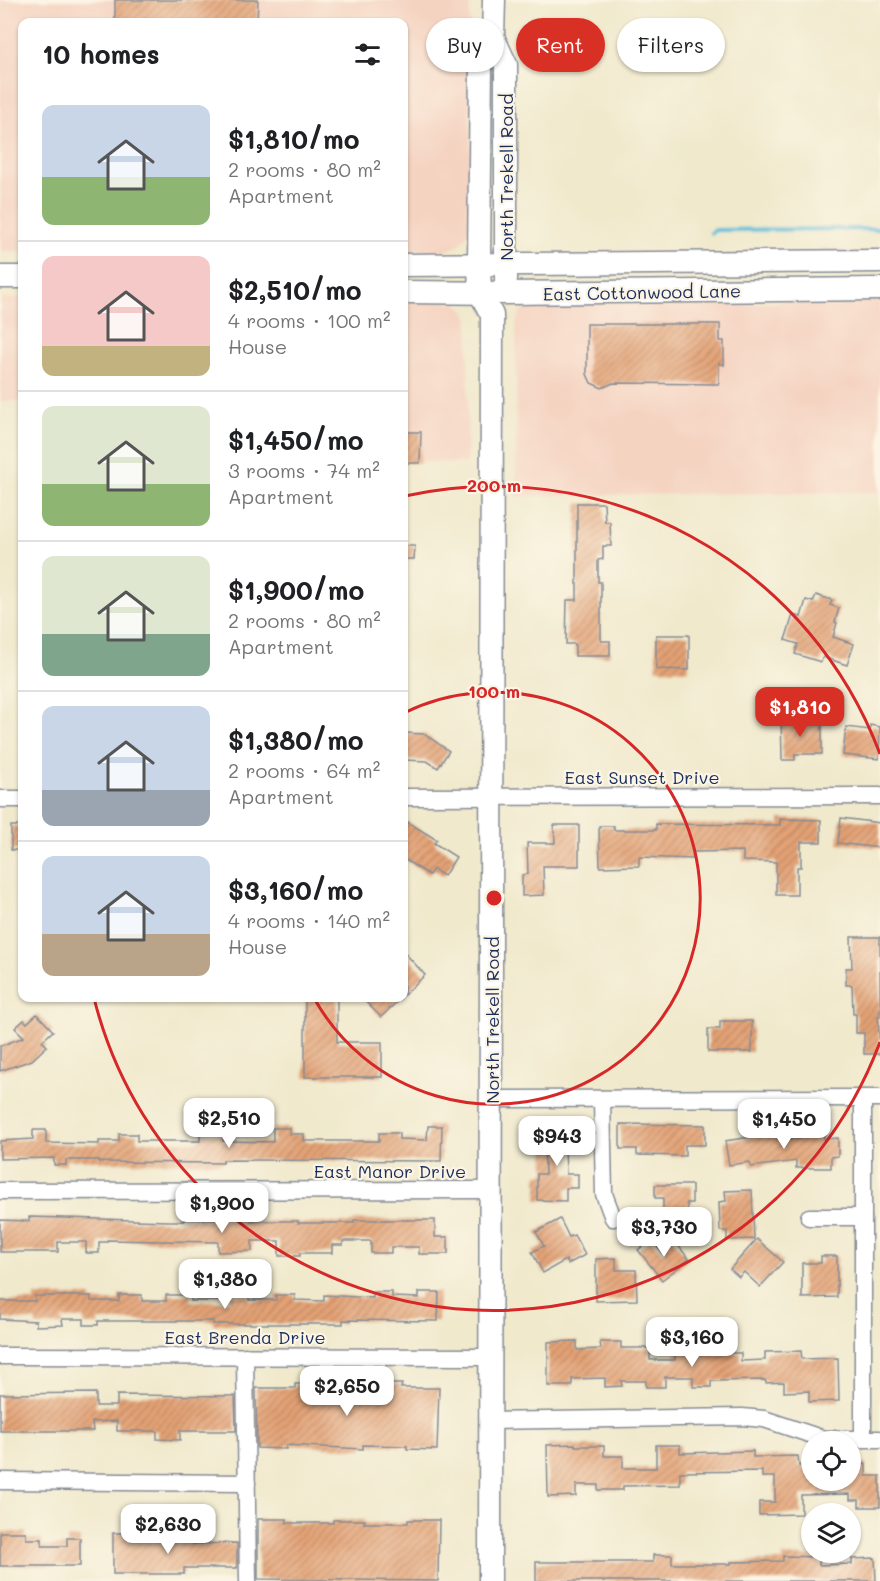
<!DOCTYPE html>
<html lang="en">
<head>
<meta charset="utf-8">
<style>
	:root { --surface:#fff; --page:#f6f6f6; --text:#202124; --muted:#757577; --line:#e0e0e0; --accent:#d93025 }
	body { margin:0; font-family:Mali,sans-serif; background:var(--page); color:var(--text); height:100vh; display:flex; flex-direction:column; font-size:22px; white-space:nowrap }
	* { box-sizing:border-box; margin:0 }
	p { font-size:20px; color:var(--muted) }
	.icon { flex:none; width:33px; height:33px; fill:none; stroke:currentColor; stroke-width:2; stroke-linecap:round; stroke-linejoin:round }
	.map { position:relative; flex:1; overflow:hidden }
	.drawer { position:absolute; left:18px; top:18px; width:390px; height:984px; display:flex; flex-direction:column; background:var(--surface); border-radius:12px; box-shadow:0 2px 4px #0004 }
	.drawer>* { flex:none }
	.hud { position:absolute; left:426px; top:18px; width:363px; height:54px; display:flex; gap:12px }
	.buttons { position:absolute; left:801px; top:1431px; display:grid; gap:12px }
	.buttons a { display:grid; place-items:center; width:60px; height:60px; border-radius:50%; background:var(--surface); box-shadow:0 2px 4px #0004; font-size:30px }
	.price { position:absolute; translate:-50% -51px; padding:0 14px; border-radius:12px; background:#fff; color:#222; font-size:20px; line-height:39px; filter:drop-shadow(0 2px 3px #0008) }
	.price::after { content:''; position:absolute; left:50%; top:36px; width:18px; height:14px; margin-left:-9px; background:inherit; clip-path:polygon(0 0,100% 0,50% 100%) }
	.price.active { background:var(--accent); color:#fff }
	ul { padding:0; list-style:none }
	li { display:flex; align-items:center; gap:18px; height:150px; padding:0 24px }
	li+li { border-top:2px solid var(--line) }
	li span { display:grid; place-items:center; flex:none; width:168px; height:120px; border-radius:12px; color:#555 }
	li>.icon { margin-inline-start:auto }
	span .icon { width:72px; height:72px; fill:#fffc; stroke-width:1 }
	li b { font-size:26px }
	h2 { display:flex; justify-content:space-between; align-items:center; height:72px; padding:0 24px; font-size:26px }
	.pill { padding:0 21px; border-radius:27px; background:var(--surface); box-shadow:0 2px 4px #0004; font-size:21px; line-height:54px }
	.pill.active { background:var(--accent); color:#fff }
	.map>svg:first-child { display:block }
	.built { fill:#f5d3c1 }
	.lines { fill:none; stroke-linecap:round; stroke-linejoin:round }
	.stream { stroke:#5ebddc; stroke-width:4 }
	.building { fill:url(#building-hatch) }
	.street-casing { stroke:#868c95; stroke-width:19 }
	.secondary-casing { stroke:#868c95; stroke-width:25 }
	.street { stroke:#fff; stroke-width:16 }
	.secondary { stroke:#fff; stroke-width:22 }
	.ring { fill:none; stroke:#d62828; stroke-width:3 }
	.labels { text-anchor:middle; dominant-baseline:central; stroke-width:4.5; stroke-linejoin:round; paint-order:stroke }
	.street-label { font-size:18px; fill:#1b2f5e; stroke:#fcf5e5 }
	.centre { fill:#d62828; stroke:#fcf5e5; stroke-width:3 }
	.ring-label { font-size:18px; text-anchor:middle; font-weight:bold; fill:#d62828; stroke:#fcf5e5; stroke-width:4.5; stroke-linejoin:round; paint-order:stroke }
</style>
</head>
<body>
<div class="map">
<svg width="880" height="1581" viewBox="0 0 880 1581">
	<defs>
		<pattern id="building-hatch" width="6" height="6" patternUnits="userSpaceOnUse" patternTransform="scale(1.5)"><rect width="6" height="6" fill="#e4a275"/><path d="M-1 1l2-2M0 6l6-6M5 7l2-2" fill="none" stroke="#b88463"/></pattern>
	</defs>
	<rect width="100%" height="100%" fill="#fcf5e5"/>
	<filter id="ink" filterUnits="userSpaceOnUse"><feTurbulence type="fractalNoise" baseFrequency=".0167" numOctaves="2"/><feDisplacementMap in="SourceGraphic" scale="12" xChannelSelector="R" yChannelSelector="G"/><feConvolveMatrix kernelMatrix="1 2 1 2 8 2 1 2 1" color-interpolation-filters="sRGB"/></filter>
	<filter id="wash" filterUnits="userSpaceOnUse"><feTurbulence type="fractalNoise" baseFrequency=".008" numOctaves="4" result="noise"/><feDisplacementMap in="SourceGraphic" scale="24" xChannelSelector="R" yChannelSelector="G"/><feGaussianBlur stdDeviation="1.35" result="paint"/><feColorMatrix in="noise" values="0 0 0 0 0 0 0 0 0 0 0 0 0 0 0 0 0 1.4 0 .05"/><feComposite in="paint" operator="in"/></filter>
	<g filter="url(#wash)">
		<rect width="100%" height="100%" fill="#f0e9cc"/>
		<g class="built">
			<path d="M0 0H470V225L466 236 458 246 445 251H404V22H22V251H0Z"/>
			<path d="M816 295H880V492L516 496V323L520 312 527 305 536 299 589 297 713 304 772 303Z"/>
			<rect x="0" y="298" width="22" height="103"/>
			<path d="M404 299 457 303 465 311 469 320 467 463 404 461Z"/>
		</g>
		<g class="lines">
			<path class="stream" d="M711 233 715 230 880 229"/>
		</g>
		<g id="blocks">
			<g class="building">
				<path d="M115 0H258L257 22H115Z"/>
				<path d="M587 324H720V341H724V365L719 363V384L613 383 602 388 591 383 587 374Z"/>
				<path d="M404 432H421L420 463H404Z"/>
				<path d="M577 503H604L605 522H610L611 546H603V559L598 560V582H601V641H610V656H575V644H566L567 600H577Z"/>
				<path d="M404 546H415L414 559H404Z"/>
				<path d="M816 595 832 600 830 605 839 608 835 622 837 623 833 637 854 644 847 665 823 657 821 662 795 654 798 644 785 640 793 615 801 617 806 600 813 602Z"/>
				<path d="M656 635H689V670L656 669Z"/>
				<path d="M781 714H799L800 725 822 724V754H795V760H782Z"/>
				<path d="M870 725 880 727 879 759 843 755 846 727 870 730Z"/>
				<path d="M404 733 424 734 449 751 438 768 427 761 404 760Z"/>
				<path d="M841 818 880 823V848L838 843Z"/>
				<path d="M780 819 821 820V842H801V867H797V895H776V862L743 861V851L693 852V859L639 857V866L600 867 599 826H614V830H656V824L780 825Z"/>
				<path d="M404 820 437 840 434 843 456 857 444 876 433 869 429 875 404 859Z"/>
				<path d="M554 825H579V866H543L544 895 522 896V875L528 874 527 843H555Z"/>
				<rect x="11" y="826" width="11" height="24"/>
				<path d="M851 937H880V1016H878L880 1054H864V1033H856V1014H853L852 985H846V968H852Z"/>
				<path d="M404 952 425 975 404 995Z"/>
				<path d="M305 998H337V1042H382V1077H305Z"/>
				<path d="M362 998H401L381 1017Z"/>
				<path d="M37 1014 53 1031 42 1041 47 1046 32 1060 0 1071V1046L24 1037 15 1028 24 1020 27 1023Z"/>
				<path d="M720 1021H752V1052H708V1029H720Z"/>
				<path d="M620 1124 705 1125V1145H685V1156L637 1155V1149H620Z"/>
				<path d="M428 1126H442L441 1161 223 1160V1163L99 1162V1160H66V1165H54V1158L0 1159V1141L33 1139V1130H46V1143L99 1144V1141H119V1134H137V1141H200V1134H223V1141L273 1142V1128H290V1134H304V1141H379V1133H399V1139L427 1140Z"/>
				<path d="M823 1130 824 1139 838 1138V1156L831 1157V1168H796V1161L751 1167 750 1162 729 1165 725 1141 777 1133 778 1139H801V1131Z"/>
				<path d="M579 1131V1147H565L566 1174H578V1188H566V1201L537 1200V1174H545L544 1132Z"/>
				<path d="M655 1185H692V1203H687L688 1217 663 1218V1198H655Z"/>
				<path d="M752 1190 754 1239 727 1240V1231H720L719 1202 726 1201 725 1191Z"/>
				<path d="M29 1217 169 1221H184V1219H251V1221H298V1223H354V1220H435V1237H448V1254H419V1247H391V1253H371V1241H343V1245H332V1253H300V1256H279V1241H252V1251L218 1252V1242L107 1240V1242H99V1253H86V1242H58V1252H0V1220L29 1221Z"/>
				<path d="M560 1219 569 1237 574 1235 585 1255 568 1264 566 1260 543 1273 532 1252 544 1246 536 1232Z"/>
				<path d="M672 1238 689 1259 662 1280 638 1250 651 1240 664 1255V1245Z"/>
				<path d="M757 1239 783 1262 760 1287 744 1272 739 1277 730 1269Z"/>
				<path d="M821 1256H837V1297L802 1298V1263H821Z"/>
				<path d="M616 1258V1270H636L637 1300 596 1301V1259Z"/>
				<path d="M373 1292H392V1297L419 1298V1292H439L438 1321 343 1320V1324H213V1321H98V1325H84V1319H62L63 1325 36 1326V1321L0 1319V1301H35V1296H91V1301H119V1295H142V1301H166V1295H191V1301H230V1295L249 1296V1300H276V1295H295V1300L324 1301V1295L373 1298Z"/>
				<path d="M577 1341V1350L601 1349 600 1342H621V1348H650V1360H675V1350H691V1343H710L711 1353H741V1361L765 1360V1352L801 1351 802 1359 838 1358 839 1401 809 1402V1391L784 1392V1382L766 1383 765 1380 711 1381V1387H693V1377H665V1387H646V1381H621L622 1386 605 1387V1378L572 1379V1386H548V1342Z"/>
				<path d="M295 1384H326V1388H370V1384H402L401 1388H439L437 1450 407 1449V1446L363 1445V1449L286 1445V1449L257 1448 256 1388H295Z"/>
				<path d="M96 1393V1406H117V1395L235 1396 236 1431H180V1440L157 1439V1431H117V1421L92 1422 93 1431H0V1394Z"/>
				<path d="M575 1444V1446H604V1456H623V1468H656V1445H680V1453L753 1451V1457L798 1456 799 1466H812V1480H850V1465L866 1464V1476H880V1507H859V1500H850V1494L801 1495V1514L759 1515V1502H775V1477H762V1471L680 1472V1485L623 1486V1490H598V1485H576V1496L548 1497 547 1445Z"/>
				<path d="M258 1519H287V1523H333V1520H365L364 1523H408V1520H439L438 1581 258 1579Z"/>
				<path d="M0 1532H26V1539H42V1546H67V1538H80V1566H0Z"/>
				<path d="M113 1533H156V1537H193V1544L237 1543V1568H184V1574H113Z"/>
				<path d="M653 1555H672V1564H731V1562L783 1561V1556L819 1557V1565L852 1564V1559L875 1558 876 1581H536V1562H653Z"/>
			</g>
		</g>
	</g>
	<g filter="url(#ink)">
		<use href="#blocks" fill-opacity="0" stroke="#868c95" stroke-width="1.5"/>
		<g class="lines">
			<defs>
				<g id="street">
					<path d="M404 797 880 796"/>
					<path d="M0 799H22"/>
					<path d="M863 1098V1439"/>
					<path d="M492 1099 880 1098"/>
					<path d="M602 1099 604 1194 613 1218"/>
					<path d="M0 1191 492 1190"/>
					<path d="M809 1217H863"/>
					<path d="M0 1356 490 1357"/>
					<path d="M245 1356 248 1581"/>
					<path d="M490 1421 742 1417 764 1419 824 1439H880"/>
					<path d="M0 1481 247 1483"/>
				</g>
				<g id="secondary">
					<path d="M494 0 493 37 506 65V279"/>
					<path d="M404 265 880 261"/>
					<path d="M0 277H22"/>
					<path d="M404 292 506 293 880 289"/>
					<path d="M490 1581 492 315 480 293 479 264 481 63 493 37"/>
				</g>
			</defs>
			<use href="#street" class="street-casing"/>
			<use href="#secondary" class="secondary-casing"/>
			<use href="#street" class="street"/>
			<use href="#secondary" class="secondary"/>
		</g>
	</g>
	<g class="ring">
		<path d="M404 713A206 206 0 1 1 314 998"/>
		<path d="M880 1042A412 412 0 0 1 94 998M405 496A412 412 0 0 1 880 754"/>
	</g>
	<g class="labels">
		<g class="street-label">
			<text transform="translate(506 177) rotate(-90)">North Trekell Road</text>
			<text transform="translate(642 292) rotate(-1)">East Cottonwood Lane</text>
			<text x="642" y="777">East Sunset Drive</text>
			<text transform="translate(492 1020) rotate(-90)">North Trekell Road</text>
			<text x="390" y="1171">East Manor Drive</text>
			<text x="245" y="1337">East Brenda Drive</text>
		</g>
	</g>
	<circle cx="494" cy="898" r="9" class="centre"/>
	<g class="ring-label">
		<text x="494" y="492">200 m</text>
		<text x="494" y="698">100 m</text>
	</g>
</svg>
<div class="buttons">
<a><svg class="icon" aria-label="locate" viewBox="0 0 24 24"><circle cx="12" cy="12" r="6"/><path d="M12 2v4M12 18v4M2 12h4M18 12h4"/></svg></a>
<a><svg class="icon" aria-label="layers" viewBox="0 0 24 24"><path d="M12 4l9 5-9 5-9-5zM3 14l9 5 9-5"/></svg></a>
</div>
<b class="price active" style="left:800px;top:738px">$1,810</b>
<b class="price" style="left:229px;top:1149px">$2,510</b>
<b class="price" style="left:784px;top:1150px">$1,450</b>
<b class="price" style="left:557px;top:1167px">$943</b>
<b class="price" style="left:222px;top:1234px">$1,900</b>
<b class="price" style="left:664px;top:1258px">$3,730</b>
<b class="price" style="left:225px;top:1310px">$1,380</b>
<b class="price" style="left:692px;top:1368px">$3,160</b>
<b class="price" style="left:347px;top:1417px">$2,650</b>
<b class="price" style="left:168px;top:1555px">$2,630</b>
<div class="hud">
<a class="pill">Buy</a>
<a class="pill active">Rent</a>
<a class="pill">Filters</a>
</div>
<section class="drawer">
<h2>10 homes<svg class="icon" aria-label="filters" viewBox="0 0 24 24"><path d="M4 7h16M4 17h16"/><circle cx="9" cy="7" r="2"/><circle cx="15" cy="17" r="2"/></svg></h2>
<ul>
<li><span style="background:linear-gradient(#c9d6e8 60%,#8fb573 0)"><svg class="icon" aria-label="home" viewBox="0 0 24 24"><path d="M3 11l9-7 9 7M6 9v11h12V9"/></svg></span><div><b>$1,810/mo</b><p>2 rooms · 80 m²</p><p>Apartment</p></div></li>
<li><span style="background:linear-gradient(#f6c9c9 75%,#c2b280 0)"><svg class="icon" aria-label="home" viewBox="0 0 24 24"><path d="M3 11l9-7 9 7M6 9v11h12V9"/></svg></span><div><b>$2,510/mo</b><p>4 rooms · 100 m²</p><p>House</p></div></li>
<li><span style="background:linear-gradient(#dfe7d0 65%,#8fb573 0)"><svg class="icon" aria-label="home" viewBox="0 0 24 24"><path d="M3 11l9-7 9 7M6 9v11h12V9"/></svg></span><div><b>$1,450/mo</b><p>3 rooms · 74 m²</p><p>Apartment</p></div></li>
<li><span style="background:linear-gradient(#dfe7d0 65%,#7fa58c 0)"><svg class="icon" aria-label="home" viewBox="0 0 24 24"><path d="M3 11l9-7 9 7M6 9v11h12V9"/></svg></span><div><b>$1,900/mo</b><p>2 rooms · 80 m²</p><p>Apartment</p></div></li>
<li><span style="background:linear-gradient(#c9d6e8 70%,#9aa5b1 0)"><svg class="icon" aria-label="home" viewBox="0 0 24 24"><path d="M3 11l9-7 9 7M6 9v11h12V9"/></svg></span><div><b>$1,380/mo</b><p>2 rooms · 64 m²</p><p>Apartment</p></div></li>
<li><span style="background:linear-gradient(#c9d6e8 65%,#b9a48a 0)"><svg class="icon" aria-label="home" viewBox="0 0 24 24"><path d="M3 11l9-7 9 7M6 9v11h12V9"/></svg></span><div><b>$3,160/mo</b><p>4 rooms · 140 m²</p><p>House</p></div></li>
</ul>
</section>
</div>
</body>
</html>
